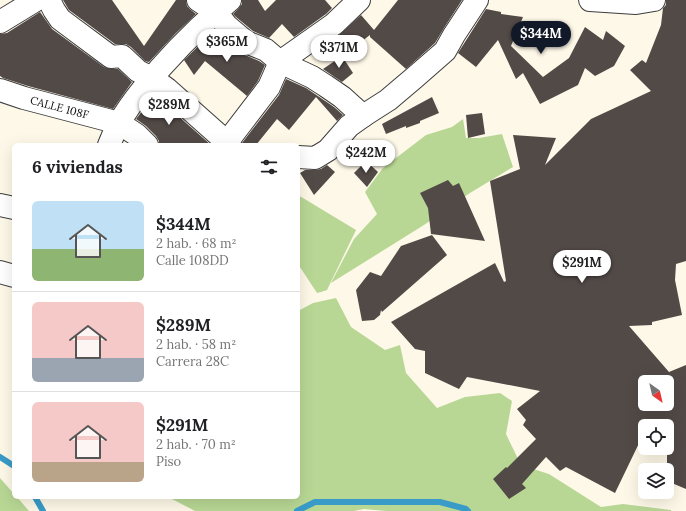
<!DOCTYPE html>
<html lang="es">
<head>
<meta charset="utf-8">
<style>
	:root { --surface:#fff; --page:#f6f6f6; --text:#202124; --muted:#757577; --line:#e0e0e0; --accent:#111827 }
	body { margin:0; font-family:Lora,serif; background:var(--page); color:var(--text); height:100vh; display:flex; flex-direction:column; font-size:15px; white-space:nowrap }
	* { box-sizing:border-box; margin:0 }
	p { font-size:13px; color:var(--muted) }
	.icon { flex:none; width:22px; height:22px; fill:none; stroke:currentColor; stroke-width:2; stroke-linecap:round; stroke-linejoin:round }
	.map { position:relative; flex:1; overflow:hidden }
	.details { position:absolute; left:12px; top:143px; width:288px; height:356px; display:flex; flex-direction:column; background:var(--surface); border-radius:6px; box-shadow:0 4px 16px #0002 }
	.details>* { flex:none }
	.needle { width:26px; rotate:146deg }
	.controls { position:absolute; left:638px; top:375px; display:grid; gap:8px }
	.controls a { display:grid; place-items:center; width:36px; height:36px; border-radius:6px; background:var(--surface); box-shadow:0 4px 16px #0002; font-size:20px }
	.price { position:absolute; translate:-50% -34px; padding:0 9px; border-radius:14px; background:#fff; color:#222; font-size:13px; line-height:26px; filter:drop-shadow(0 1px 2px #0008) }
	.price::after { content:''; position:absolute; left:50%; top:24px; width:12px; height:9px; margin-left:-6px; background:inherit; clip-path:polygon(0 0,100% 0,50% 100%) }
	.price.current { background:var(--accent); color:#fff }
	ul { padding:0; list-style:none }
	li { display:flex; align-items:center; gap:12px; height:100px; padding:0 20px }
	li+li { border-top:1px solid var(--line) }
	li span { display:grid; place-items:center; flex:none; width:112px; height:80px; border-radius:6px; color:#555 }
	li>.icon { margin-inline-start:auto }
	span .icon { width:48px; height:48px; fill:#fffc; stroke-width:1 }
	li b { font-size:17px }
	h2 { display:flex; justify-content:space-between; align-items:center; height:48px; padding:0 20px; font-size:17px }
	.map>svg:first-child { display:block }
	.forest { fill:#b8d794 }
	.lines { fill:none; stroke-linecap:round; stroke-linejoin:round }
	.stream { stroke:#389bc8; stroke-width:6 }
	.building { fill:#524a47; fill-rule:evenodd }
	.minor-casing { stroke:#3d3d3d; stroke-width:24 }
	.minor { stroke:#fff; stroke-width:22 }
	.labels { text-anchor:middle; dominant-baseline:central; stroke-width:4; stroke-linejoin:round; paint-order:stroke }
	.street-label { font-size:11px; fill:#0a0a0a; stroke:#fff }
</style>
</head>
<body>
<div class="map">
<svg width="686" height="511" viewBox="0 0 686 511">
	<rect width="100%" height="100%" fill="#fef8e8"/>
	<g class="forest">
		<path d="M463 119 466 138H479L502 134 513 167 470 193 424 225 331 283 354 239 377 214 365 192 383 168 426 135 452 127Z"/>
		<path d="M298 195 356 230 327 290 321 292 317 293 298 264Z"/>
		<path d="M336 298 351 327 385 350 400 345 406 373 437 408 465 397 500 393 512 401 506 434 521 465 549 474 601 507 623 504 671 510V511H386L364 509 354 511H195L172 499V497H298V311L313 303Z"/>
		<path d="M0 478 14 494V497H17L29 511H0Z"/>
	</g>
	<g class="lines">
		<g class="stream">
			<path d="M0 457 14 466"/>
			<path d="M35 497 43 511"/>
			<path d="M297 511 315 502H440L466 509 468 511"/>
		</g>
	</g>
	<g class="building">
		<path d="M63 0H112L144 46 176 0H186L187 6 191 10 196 14 175 34 149 62 145 61 131 47 126 44H115L69 10Z"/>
		<path d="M242 0H258L265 11 276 0H325L332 8 326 14 294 37 282 24 269 38 253 31 236 17 233 14 238 9 242 4Z"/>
		<path d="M398 0H462L444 28 435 43 406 69 370 37V35L349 51 338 36 361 15 374 30Z"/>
		<path d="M666 0H686V261L676 264 675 280 682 315 652 322V325L629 326 669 372 686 365V489L667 481V454L658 448H667V426H645V440L642 437 615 493 566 467 560 471 546 457 522 484 526 488 509 499 493 479 506 467 507 468 536 439 523 425 526 420 517 409 540 391 467 377 459 389 425 373V351L415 349 391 322 495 263 504 282 506 281 490 181 520 169 513 135 556 138 545 165 591 119 651 91 630 70 642 60 646 63 661 25 663 8 666 5ZM645 382H667V404H645Z"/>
		<path d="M486 9 501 12V14L523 17 511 46 543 77 569 58 585 27 603 40 606 31 625 46 614 66 595 76 585 68 578 85 540 104 523 73 516 79 498 40 476 67 458 53Z"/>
		<path d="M40 12 52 29 104 67 112 69H118L132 82 113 109 28 86 3 78 0 76V34L7 33Z"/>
		<path d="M215 30 219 36 238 52 259 61 265 65 258 81 247 96 205 61 194 75 184 60Z"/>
		<path d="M342 56 353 73 342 82 323 69Z"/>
		<path d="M286 79 306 88 334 107 343 115 337 121 316 97 289 130 277 119 256 145H244L242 143 279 95Z"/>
		<path d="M154 96 159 99 211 145H159V141L156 136 146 126 136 119Z"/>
		<path d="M432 97 439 113 420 121V123L406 128V126L386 134 382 124Z"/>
		<path d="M482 113 485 134 468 138 466 115Z"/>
		<path d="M366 161 378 172 367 187 354 173Z"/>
		<path d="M327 165 335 172 314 195 300 173 305 170H314L321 169Z"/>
		<path d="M448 180 453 186 459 183 485 241 431 234 428 208 420 193Z"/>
		<path d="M432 235 447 255 382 312 381 310 380 315 374 320 362 321 356 290 370 272 381 276 401 246Z"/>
	</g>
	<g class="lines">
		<defs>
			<g id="minor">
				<path d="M49 0 54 10 60 19 72 28 111 57 122 56 138 71 152 78 167 89 230 145"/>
				<path d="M198 0 216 12 227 26 246 42 266 50 280 62 312 77 326 86 342 97 363 116"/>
				<path d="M590 0 636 3 654 0"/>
				<path d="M0 22 36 0"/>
				<path id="s1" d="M0 90 24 98 119 123 137 135 147 145"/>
				<path d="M227 142 269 87 280 62 334 24 359 0"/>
				<path d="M109 145C112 138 115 130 119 123 126 111 134 100 142 90 168 57 198 27 230 0"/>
				<path d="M298 157 315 158 328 150 349 126 363 116 388 100 414 78 445 51 454 35 477 0"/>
				<path d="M0 205 14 208"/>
				<path d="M0 272 14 276"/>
			</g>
		</defs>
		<use href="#minor" class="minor-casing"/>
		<use href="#minor" class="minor"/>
	</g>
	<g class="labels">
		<g class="street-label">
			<text stroke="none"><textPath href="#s1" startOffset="62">CALLE 108F</textPath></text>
		</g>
	</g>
</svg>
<div class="controls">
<a><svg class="needle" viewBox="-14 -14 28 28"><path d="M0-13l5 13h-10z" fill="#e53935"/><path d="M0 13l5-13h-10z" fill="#757577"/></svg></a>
<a><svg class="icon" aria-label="locate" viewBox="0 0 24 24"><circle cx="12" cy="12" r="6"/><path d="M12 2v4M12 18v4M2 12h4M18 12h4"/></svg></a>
<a><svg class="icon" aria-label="layers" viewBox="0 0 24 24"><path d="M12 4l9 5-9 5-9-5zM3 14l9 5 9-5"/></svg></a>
</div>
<b class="price current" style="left:541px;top:55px">$344M</b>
<b class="price" style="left:227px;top:63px">$365M</b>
<b class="price" style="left:339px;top:69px">$371M</b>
<b class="price" style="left:169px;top:126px">$289M</b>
<b class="price" style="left:366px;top:174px">$242M</b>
<b class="price" style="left:582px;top:284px">$291M</b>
<section class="details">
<h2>6 viviendas<svg class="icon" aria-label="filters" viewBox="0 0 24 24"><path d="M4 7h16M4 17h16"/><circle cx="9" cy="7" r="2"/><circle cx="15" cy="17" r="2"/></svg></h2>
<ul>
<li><span style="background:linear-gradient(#bfe0f5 60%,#8fb573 0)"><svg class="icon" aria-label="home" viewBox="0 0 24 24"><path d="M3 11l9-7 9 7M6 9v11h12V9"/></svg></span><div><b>$344M</b><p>2 hab. · 68 m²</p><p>Calle 108DD</p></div></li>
<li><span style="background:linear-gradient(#f6c9c9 70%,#9aa5b1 0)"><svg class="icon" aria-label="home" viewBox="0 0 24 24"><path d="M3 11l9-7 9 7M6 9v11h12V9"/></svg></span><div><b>$289M</b><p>2 hab. · 58 m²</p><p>Carrera 28C</p></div></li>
<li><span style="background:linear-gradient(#f6c9c9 75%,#b9a48a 0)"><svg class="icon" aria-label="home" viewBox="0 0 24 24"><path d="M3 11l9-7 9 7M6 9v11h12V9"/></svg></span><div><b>$291M</b><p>2 hab. · 70 m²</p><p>Piso</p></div></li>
</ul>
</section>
</div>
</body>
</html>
